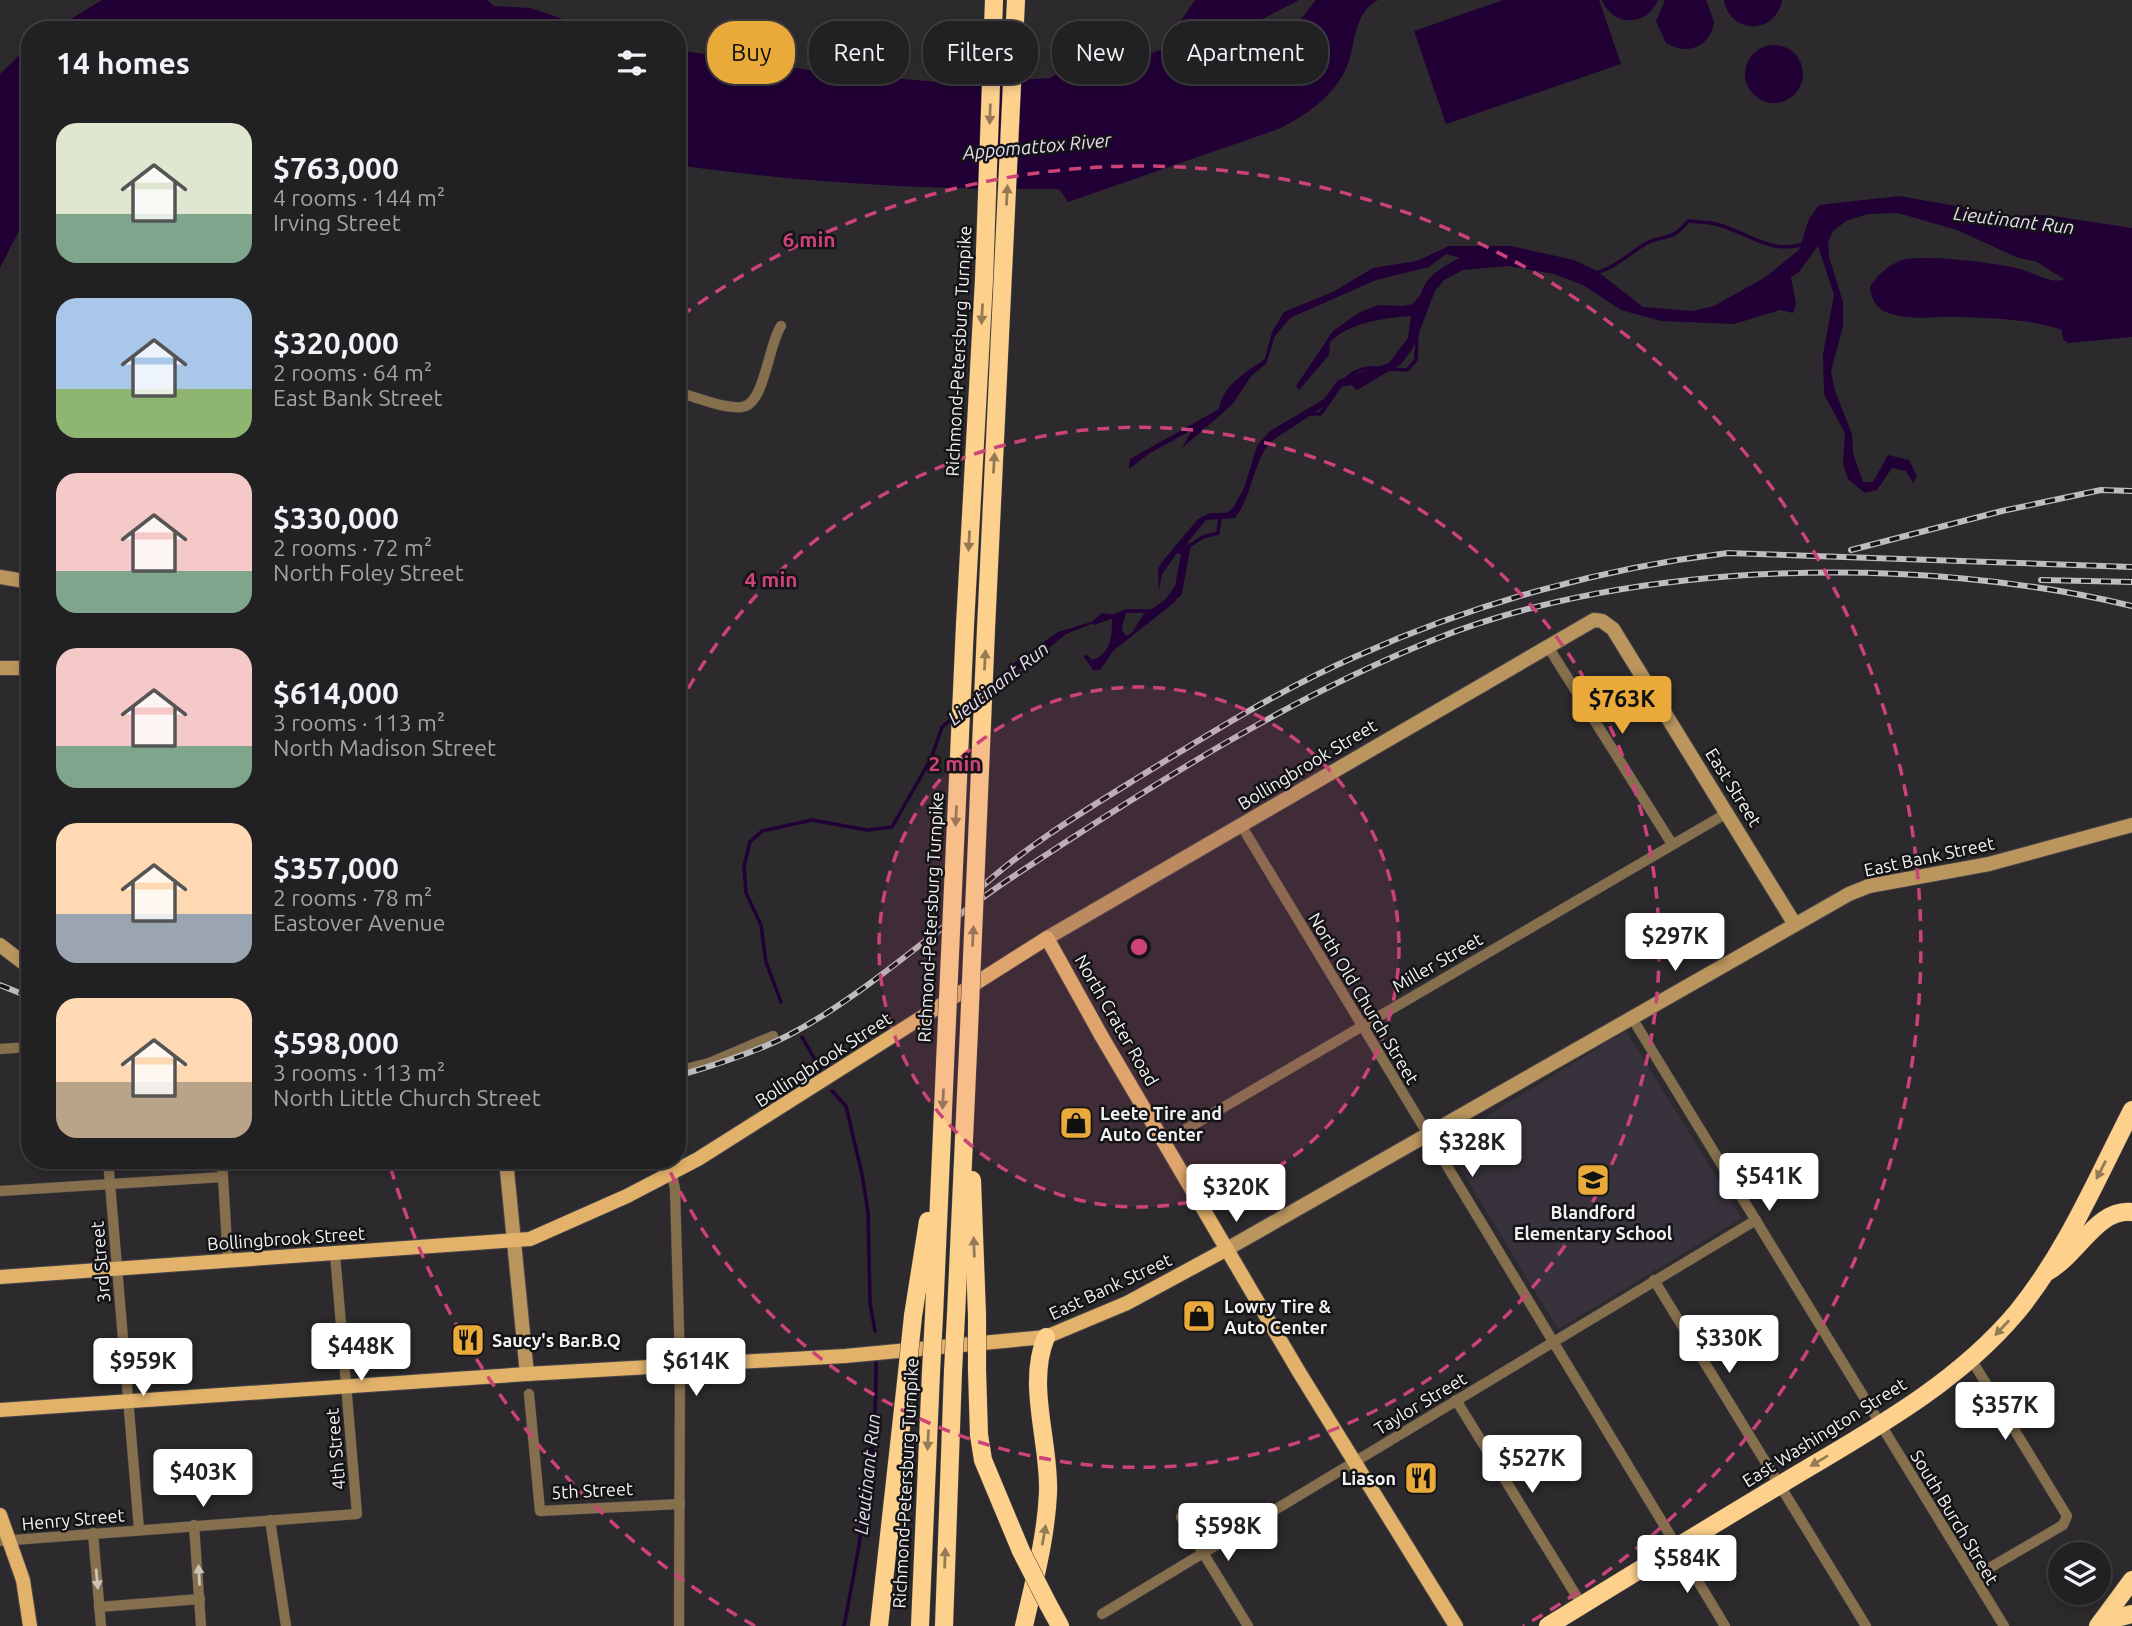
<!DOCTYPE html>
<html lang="en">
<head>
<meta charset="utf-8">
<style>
	:root { --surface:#212022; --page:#29282a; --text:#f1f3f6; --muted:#a2a3a5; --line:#3e3e40; --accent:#eaaa39 }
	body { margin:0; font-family:Ubuntu,sans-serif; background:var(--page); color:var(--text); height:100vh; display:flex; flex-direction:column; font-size:26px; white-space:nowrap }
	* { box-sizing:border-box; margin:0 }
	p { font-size:23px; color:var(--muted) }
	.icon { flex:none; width:38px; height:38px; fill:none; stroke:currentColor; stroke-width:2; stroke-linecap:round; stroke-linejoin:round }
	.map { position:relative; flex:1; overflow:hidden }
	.side { position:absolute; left:21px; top:21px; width:665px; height:1148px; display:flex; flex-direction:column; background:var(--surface); border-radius:28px; box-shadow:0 4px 10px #0003,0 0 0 2px var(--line) }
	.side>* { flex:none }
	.top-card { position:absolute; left:707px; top:21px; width:665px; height:63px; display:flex; gap:14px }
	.fabs { position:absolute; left:2048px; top:1542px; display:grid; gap:14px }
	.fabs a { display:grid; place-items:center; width:63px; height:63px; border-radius:50%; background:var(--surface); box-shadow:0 4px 10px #0003,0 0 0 2px var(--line); font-size:35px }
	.price { position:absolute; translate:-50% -60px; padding:0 16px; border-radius:7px; background:#fff; color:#222; font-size:23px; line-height:46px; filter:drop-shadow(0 2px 4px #0008) }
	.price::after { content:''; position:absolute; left:50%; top:42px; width:21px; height:16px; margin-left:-10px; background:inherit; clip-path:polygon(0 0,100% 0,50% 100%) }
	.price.on { background:var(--accent); color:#111 }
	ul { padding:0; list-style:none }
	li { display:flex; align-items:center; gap:21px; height:175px; padding:0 35px }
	li span { display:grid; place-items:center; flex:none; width:196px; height:140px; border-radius:21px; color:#555 }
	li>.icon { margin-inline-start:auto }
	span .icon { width:84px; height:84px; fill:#fffc; stroke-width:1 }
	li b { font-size:30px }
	h2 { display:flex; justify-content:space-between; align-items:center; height:84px; padding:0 35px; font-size:30px }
	.tag { padding:0 24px; border-radius:28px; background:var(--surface); box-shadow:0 4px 10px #0003,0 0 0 2px var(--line); font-size:24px; line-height:63px }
	.tag.on { background:var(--accent); color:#111 }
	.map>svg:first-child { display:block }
	.built { fill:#37323b }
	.water { fill:#210036 }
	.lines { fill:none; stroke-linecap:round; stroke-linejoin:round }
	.stream { stroke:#210036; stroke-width:3.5 }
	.street-casing { stroke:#484649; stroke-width:11 }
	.secondary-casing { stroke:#484649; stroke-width:16 }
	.primary-casing { stroke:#484649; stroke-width:16 }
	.highway-casing { stroke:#484649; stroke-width:19 }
	.street { stroke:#866f4d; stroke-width:10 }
	.secondary { stroke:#ba955e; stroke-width:14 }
	.primary { stroke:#e2b26a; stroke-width:14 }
	.highway { stroke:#fdd08c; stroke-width:18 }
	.rail-casing { stroke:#bdbcbe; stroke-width:6 }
	.rail { stroke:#141315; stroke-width:3.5; stroke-dasharray:10; stroke-linecap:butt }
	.highway-bridge-casing { stroke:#484649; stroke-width:19; stroke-linecap:butt }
	.highway-bridge { stroke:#fdd08c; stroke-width:18 }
	.oneway { fill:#947b56 }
	.oneway2 { fill:#ccc4b9 }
	.ring { fill:none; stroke:#cc4379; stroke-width:3.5; stroke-dasharray:12 9 }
	.labels { text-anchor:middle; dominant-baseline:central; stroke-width:5; stroke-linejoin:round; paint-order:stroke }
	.street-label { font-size:18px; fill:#f2f1f3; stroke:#141315 }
	.poi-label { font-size:18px; font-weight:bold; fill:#f2f1f3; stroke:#141315; text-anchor:start }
	.water-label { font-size:19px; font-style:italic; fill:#e5dbf0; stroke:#141315 }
	.centre { fill:#cc4379; stroke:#141315; stroke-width:3.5 }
	.ring-label { font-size:21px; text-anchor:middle; font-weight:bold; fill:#cc4379; stroke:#141315; stroke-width:5; stroke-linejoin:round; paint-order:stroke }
</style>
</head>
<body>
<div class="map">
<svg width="2132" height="1626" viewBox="0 0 2132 1626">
	<rect width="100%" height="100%" fill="#2c2a2d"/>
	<path class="built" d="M1626 1031 1742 1218 1558 1329 1444 1142Z"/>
	<g class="water">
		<path d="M102 0H487L494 6 530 8 596 30H354L341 25 295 30H53Z"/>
		<path d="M1195 0H1299L1194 54C1190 64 1184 72 1193 81L1210 82 1266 62 1316 0H1378C1351 15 1357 46 1345 71 1331 98 1307 114 1281 128L1068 202 1060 190 1056 189C928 190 803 183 677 165V50L822 72 961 84 1050 78 1058 73 1115 70 1162 49Z"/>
		<path d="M1503 0H1599L1621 64 1446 124 1414 31Z"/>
		<path d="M1602 0H1658C1647 27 1612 27 1602 0Z"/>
		<path d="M1665 0H1706L1714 22C1710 47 1687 56 1666 43L1656 21Z"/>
		<path d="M1724 0H1782C1776 35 1730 35 1724 0Z"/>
		<circle cx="1774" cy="74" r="29"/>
		<path d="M30 45V209L0 268V74Z"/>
		<path d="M1899 196 2013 216 2046 215 2132 228V337L2068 343 2063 339 2062 330C2032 319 1991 318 1959 317 1935 316 1911 321 1888 313 1876 308 1872 300 1870 288 1874 277 1890 264 1902 260 1925 254 1994 263 2017 268 2030 271 2052 285 2064 279L2037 262 2016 257 1957 230 1898 213 1868 214 1846 221 1833 231 1828 242 1829 257 1843 302V326L1831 371 1835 391 1852 434 1853 453 1863 482H1873L1888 455 1909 460 1917 476 1913 483 1906 471 1892 468 1877 490 1865 493 1848 479 1843 464 1845 433 1824 394 1823 354 1834 295 1818 246 1799 272 1791 277 1796 304 1793 313 1780 310 1734 324 1661 321 1621 310 1583 285 1554 274 1508 266 1463 270 1444 280 1435 291 1413 348 1401 364 1357 390 1351 385 1340 387 1332 401 1270 442C1253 464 1252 496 1235 518L1206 520 1188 542 1186 569 1175 602 1114 650 1100 670H1093L1084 657 1086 654 1092 660C1112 654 1112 634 1112 619H1104L1066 634 1032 662 1010 674V666L1058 632 1091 622 1102 613 1119 615 1126 612C1125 622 1118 627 1126 636L1132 633 1143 615 1165 600 1175 586 1181 555 1177 553 1162 574 1159 590 1158 569 1162 562 1198 519 1210 513H1226L1233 508 1244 488 1257 446 1270 431 1324 399 1338 380 1389 363 1408 338 1411 316C1384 318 1351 322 1330 342L1329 355 1299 390 1296 386 1333 331 1360 312 1379 305 1403 306 1413 304 1435 276 1464 259 1446 254 1429 267 1376 280 1290 318 1275 336 1266 364 1252 375 1232 405 1182 448 1192 430 1150 453 1129 469 1130 459 1219 409C1223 385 1246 372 1265 359L1272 332 1284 312 1333 292 1373 268 1417 261 1449 246H1511L1574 260 1597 271 1643 307 1693 311 1714 306 1764 278 1799 250 1809 219 1819 205Z"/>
	</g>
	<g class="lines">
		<g class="stream">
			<path d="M1596 273C1616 267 1627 255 1645 244 1662 234 1671 243 1688 221 1697 222 1708 222 1716 224 1750 233 1770 256 1807 243"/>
			<path d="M1423 294C1426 276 1450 264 1466 257"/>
			<path d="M1389 369 1407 370 1416 360 1417 333"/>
			<path d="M1307 414H1320C1342 388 1344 365 1381 368"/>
			<path d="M1175 598 1180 594 1189 546 1203 537 1218 533 1220 517"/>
			<path d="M1094 623 1127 611H1154"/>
			<path d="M991 687 1012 670"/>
			<path d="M781 1002 766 962 761 925 746 893 744 866 750 842 762 831 812 820 867 830 892 827 931 759 942 727 955 716"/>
			<path d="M802 1037 821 1070"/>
			<path d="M832 1091 846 1106 862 1174 868 1212 870 1303 875 1331"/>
			<path d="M844 1626C861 1539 877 1452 876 1363"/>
		</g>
		<defs>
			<g id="street">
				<path d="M677 392C696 397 723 409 742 407 765 404 768 345 781 326"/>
				<path d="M1547 645 1672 844"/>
				<path d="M1241 825 1725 1626"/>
				<path d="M1632 1018 2004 1626"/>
				<path d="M0 1049 30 1047"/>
				<path d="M677 1071 709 1063 773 1036"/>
				<path d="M1164 1142 1727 813"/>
				<path d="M108 1160 139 1529"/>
				<path d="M222 1160 228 1262"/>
				<path d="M669 1160 675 1189 680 1364 679 1626"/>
				<path d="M0 1191 223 1177"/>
				<path d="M1654 1280 1866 1626"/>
				<path d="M1971 1359 2067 1516 2063 1525 1974 1577"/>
				<path d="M529 1394 540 1511 680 1504"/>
				<path d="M1456 1400 1582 1605"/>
				<path d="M1181 1517 1248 1626"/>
				<path d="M270 1520 286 1626"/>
				<path d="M194 1525 201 1626"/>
				<path d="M93 1533 101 1626"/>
				<path d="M0 1541 357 1514 335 1254"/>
				<path d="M99 1607 200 1599"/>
				<path d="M1102 1614 1756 1220"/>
			</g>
			<g id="secondary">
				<path d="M0 577 30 582"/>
				<path d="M0 668H30"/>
				<path d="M1047 938 1594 620 1602 621 1613 629 1794 923"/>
				<path d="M0 945 30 968"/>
				<path d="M506 1160 527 1374"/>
				<path d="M1227 1249 1849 894 1869 886 1989 864 2132 825"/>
			</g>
			<g id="primary">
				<path d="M0 1277 530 1239 627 1196 698 1159 1047 938 1102 1037 1299 1372 1456 1626"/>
				<path d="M0 1410 527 1374 845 1356 1046 1337 1127 1303 1227 1249"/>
				<path d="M0 1515 23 1580 30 1626"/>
			</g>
			<g id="highway">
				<path d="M965 625 984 279 994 0"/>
				<path d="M986 629 1016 0"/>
				<path d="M972 1180 977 1315"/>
				<path d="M2047 1272C2078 1255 2097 1208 2132 1212"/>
				<path d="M956 1315 969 1029"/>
				<path d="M913 1316 928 1221"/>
				<path d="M934 1316 945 1064"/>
				<path d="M977 1370 979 1435 983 1460 1021 1551"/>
				<path d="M1048 1604 1060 1626"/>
				<path d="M2101 1622 2132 1614"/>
				<path d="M879 1626 907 1373"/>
				<path d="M920 1626 931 1372"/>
				<path d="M944 1626 953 1371"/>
				<path d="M1024 1626C1034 1582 1046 1538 1048 1493 1050 1442 1026 1385 1046 1337"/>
				<path d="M1548 1626C1626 1578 1704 1530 1783 1483 1866 1433 1954 1387 2017 1312 2066 1252 2097 1178 2132 1110"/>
				<path d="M2098 1626 2132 1580"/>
			</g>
		</defs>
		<use href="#street" class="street-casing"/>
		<use href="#secondary" class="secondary-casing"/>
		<use href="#primary" class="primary-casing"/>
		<use href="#highway" class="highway-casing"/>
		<use href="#street" class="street"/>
		<use href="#secondary" class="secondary"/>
		<use href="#primary" class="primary"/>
		<use href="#highway" class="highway"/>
		<defs>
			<g id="rail">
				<path d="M1851 550 2002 511 2101 490 2132 491"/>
				<path d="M2041 580 2132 582"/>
				<path d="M972 896C1023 847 1084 811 1144 774 1212 732 1283 688 1357 656 1473 604 1602 568 1728 553L2132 567"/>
				<path d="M0 985 30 997"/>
				<path d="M677 1076C716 1065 754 1053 789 1035 871 992 939 924 1017 874 1149 787 1286 699 1433 640 1634 559 1923 555 2132 606"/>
			</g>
		</defs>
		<use href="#rail" class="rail-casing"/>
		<use href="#rail" class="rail"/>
		<defs>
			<g id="highway-bridge">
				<path d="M969 1029 986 629"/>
				<path d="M945 1064 965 625"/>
				<path d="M977 1370V1315"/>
				<path d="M953 1371 956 1315"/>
				<path d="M931 1372 934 1316"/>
				<path d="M907 1373 913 1316"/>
				<path d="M1021 1551 1048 1604"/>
			</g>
		</defs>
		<use href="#highway-bridge" class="highway-bridge-casing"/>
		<use href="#highway-bridge" class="highway-bridge"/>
	</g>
	<defs><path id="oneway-solid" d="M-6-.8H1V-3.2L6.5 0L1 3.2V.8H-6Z" transform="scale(1.75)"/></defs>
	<g class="oneway">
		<use href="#oneway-solid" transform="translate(990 114) rotate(92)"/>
		<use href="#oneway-solid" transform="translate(1007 195) rotate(-87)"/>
		<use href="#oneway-solid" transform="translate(982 314) rotate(93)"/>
		<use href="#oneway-solid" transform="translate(994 463) rotate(-87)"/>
		<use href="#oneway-solid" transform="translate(969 541) rotate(93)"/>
		<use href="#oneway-solid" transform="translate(985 660) rotate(-87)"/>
		<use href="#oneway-solid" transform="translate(956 816) rotate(93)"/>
		<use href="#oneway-solid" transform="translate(973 936) rotate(-87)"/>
		<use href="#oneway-solid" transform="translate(943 1099) rotate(93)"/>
		<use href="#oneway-solid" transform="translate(2101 1170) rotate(117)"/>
		<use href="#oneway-solid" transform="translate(974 1247) rotate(-92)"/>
		<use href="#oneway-solid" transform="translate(2002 1328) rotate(133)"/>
		<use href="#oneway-solid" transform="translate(928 1440) rotate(93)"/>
		<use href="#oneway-solid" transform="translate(1819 1461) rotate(149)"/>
		<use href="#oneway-solid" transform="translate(1044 1535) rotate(-80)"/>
		<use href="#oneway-solid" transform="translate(945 1558) rotate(-88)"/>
	</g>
	<g class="oneway2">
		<use href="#oneway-solid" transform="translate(199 1575) rotate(-93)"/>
		<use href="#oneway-solid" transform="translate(97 1579) rotate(85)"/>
	</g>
	<circle cx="1139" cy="947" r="260" fill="#cc4379" fill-opacity=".12"/>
	<g class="ring">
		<circle cx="1139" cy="947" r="260"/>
		<path d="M678 707A520 520 0 1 1 666 1163"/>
		<path d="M755 1626A780 780 0 0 1 389 1162M681 316A780 780 0 1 1 1523 1626"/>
	</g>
	<defs>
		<symbol id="shop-square" viewBox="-11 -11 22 22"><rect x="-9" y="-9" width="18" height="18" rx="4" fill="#eaaa39" stroke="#141315"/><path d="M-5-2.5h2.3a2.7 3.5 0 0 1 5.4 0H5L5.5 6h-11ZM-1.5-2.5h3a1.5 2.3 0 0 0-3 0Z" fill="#111"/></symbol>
		<symbol id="school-square" viewBox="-11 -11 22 22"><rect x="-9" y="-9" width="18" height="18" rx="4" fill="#eaaa39" stroke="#141315"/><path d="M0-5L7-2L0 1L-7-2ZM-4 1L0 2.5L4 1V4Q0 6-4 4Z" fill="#111"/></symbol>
		<symbol id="restaurant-square" viewBox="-11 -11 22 22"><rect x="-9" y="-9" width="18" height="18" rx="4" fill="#eaaa39" stroke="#141315"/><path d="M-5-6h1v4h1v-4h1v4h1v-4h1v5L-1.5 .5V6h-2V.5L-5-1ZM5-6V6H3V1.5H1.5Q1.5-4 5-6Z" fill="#111"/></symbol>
	</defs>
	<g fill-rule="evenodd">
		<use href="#shop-square" x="1057" y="1104" width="38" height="38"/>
		<use href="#school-square" x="1574" y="1161" width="38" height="38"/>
		<use href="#shop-square" x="1180" y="1297" width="38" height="38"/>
		<use href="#restaurant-square" x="449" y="1321" width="38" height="38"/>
		<use href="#restaurant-square" x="1402" y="1459" width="38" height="38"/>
	</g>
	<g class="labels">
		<g class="street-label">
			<text transform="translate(958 351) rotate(-87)">Richmond-Petersburg Turnpike</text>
			<text transform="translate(1307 764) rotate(-31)">Bollingbrook Street</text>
			<text transform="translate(1734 787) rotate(58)">East Street</text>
			<text transform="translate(1929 856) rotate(-12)">East Bank Street</text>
			<text transform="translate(930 917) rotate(-87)">Richmond-Petersburg Turnpike</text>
			<text transform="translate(1437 962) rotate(-30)">Miller Street</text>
			<text transform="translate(1364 998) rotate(59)">North Old Church Street</text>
			<text transform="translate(1117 1020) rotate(60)">North Crater Road</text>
			<text transform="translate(823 1059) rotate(-33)">Bollingbrook Street</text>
			<text transform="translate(286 1238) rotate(-4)">Bollingbrook Street</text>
			<text transform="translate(100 1262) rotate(-95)">3rd Street</text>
			<text transform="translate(1110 1286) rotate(-25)">East Bank Street</text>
			<text transform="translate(1420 1403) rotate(-31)">Taylor Street</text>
			<text transform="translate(1824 1432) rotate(-32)">East Washington Street</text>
			<text transform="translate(335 1449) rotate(-95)">4th Street</text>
			<text transform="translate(905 1483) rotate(-87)">Richmond-Petersburg Turnpike</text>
			<text transform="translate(592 1490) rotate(-3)">5th Street</text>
			<text transform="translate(1955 1517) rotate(59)">South Burch Street</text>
			<text transform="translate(73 1519) rotate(-5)">Henry Street</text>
		</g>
		<g class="poi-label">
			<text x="1100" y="1113">Leete Tire and<tspan x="1100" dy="21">Auto Center</tspan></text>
			<text x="1593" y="1212" text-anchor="middle">Blandford<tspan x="1593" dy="21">Elementary School</tspan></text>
			<text x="1224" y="1306">Lowry Tire &amp;<tspan x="1224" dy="21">Auto Center</tspan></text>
			<text x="492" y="1340">Saucy's Bar.B.Q</text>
			<text x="1396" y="1478" text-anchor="end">Liason</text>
		</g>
		<g class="water-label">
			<text transform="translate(1037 146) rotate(-5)">Appomattox River</text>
			<text transform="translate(2014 220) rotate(7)">Lieutinant Run</text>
			<text transform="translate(998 683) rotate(-38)">Lieutinant Run</text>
			<text transform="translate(867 1474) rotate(-84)">Lieutinant Run</text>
		</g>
	</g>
	<circle cx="1139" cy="947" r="10" class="centre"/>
	<g class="ring-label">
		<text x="809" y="247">6 min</text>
		<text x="771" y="587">4 min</text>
		<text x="955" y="771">2 min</text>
	</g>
</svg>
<div class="fabs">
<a><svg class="icon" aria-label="layers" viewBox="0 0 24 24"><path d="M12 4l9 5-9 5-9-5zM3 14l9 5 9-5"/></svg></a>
</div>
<b class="price on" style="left:1622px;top:736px">$763K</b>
<b class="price" style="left:1675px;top:973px">$297K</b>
<b class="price" style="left:1472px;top:1179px">$328K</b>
<b class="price" style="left:1769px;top:1213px">$541K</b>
<b class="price" style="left:1236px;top:1224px">$320K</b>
<b class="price" style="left:1729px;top:1375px">$330K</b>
<b class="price" style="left:361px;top:1383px">$448K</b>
<b class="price" style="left:143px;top:1398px">$959K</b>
<b class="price" style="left:696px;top:1398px">$614K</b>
<b class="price" style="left:2005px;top:1442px">$357K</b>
<b class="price" style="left:1532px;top:1495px">$527K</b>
<b class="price" style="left:203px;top:1509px">$403K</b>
<b class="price" style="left:1228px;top:1563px">$598K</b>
<b class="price" style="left:1687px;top:1595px">$584K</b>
<div class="top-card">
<a class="tag on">Buy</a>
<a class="tag">Rent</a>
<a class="tag">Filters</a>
<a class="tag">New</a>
<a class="tag">Apartment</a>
</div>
<section class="side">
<h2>14 homes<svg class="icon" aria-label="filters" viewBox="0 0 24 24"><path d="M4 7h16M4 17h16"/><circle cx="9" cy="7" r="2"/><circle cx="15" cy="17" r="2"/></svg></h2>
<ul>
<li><span style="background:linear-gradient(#dfe7d0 65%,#7fa58c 0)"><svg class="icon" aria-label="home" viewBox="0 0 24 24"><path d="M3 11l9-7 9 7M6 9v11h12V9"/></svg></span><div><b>$763,000</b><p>4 rooms · 144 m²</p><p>Irving Street</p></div></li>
<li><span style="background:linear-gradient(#a9c7e8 65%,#8fb573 0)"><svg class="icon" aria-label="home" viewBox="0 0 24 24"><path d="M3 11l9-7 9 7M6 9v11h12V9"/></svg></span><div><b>$320,000</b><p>2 rooms · 64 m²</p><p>East Bank Street</p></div></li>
<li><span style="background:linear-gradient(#f6c9c9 70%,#7fa58c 0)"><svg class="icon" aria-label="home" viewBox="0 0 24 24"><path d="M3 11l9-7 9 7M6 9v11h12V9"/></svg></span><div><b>$330,000</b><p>2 rooms · 72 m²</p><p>North Foley Street</p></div></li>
<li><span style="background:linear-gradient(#f6c9c9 70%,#7fa58c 0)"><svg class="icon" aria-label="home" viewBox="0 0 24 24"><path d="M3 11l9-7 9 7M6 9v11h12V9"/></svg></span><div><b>$614,000</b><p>3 rooms · 113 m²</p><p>North Madison Street</p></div></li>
<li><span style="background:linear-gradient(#ffd9b3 65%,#9aa5b1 0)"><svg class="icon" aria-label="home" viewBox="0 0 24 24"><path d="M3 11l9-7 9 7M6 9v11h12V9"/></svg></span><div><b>$357,000</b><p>2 rooms · 78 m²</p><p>Eastover Avenue</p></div></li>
<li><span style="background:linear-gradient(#ffd9b3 60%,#b9a48a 0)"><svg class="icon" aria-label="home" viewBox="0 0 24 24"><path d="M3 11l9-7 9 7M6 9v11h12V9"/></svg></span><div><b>$598,000</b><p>3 rooms · 113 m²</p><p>North Little Church Street</p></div></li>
</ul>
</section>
</div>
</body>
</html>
